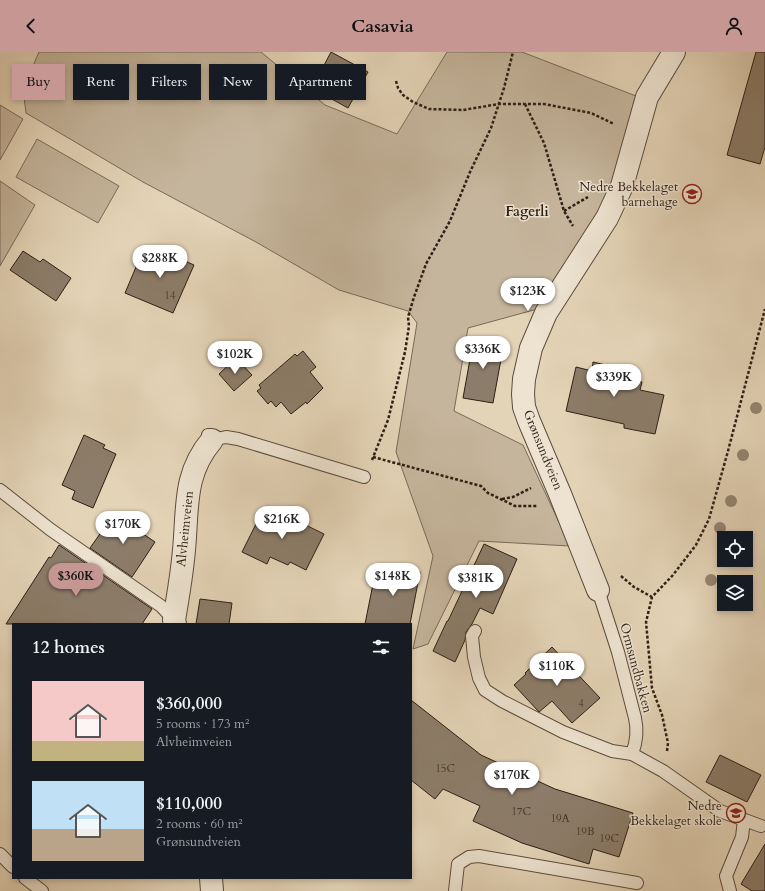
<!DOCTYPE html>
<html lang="en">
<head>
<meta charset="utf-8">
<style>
	:root { --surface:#171b24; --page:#242831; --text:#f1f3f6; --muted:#9ea1a6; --accent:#c59692 }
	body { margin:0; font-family:Cardo,serif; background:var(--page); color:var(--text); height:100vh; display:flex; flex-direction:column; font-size:15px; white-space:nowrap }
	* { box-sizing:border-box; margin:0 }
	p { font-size:13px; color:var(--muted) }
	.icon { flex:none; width:22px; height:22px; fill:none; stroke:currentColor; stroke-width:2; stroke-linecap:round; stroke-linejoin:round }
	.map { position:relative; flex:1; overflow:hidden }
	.details { position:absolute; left:12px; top:571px; width:400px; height:256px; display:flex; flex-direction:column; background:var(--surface); border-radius:0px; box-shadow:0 2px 6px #0003 }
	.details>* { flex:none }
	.guide { position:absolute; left:12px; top:12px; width:400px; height:36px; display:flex; gap:8px }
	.controls { position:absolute; left:717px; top:479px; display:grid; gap:8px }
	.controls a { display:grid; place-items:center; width:36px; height:36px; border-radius:0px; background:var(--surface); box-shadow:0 2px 6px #0003; font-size:20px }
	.price { position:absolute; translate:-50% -34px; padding:0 9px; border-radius:14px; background:#fff; color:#222; font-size:13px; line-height:26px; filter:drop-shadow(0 1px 2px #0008) }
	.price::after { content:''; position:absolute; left:50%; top:24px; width:12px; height:9px; margin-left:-6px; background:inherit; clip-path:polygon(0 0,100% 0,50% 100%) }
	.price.current { background:var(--accent); color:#111 }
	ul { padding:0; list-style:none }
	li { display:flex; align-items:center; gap:12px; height:100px; padding:0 20px }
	li span { display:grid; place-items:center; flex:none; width:112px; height:80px; border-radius:0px; color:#555 }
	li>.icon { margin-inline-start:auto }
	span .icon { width:48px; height:48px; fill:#fffc; stroke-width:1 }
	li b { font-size:17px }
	h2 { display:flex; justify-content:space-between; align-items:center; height:48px; padding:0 20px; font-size:17px }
	.pill { padding:0 14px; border-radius:0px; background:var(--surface); box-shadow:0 2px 6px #0003; font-size:14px; line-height:36px }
	.pill.current { background:var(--accent); color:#111 }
	header { display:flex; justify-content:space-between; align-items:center; height:52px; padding:0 20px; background:var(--accent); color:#111; font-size:18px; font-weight:700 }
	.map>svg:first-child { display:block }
	.green { fill:#c5b59c; stroke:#796a59 }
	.building { fill:#8c7d6a; stroke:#2d1f16 }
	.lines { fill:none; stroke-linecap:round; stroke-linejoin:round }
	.lane-casing { stroke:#5b4c3e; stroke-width:14 }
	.street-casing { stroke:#5b4c3e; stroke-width:24 }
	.path { stroke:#2d1f16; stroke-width:2.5; stroke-dasharray:3 2; stroke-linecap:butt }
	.lane { stroke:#ede3d0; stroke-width:12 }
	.street { stroke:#ede3d0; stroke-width:22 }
	.tree { fill:#948571 }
	.labels { text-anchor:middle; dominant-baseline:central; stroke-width:3; stroke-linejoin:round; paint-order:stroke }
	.number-label { font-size:11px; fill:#45362b }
	.poi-label { font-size:13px; fill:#2d1f16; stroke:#ede3d0; text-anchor:end }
	.street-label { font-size:13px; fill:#2d1f16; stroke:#ede3d0 }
	.neighbourhood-label { font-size:14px; font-weight:bold; fill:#2d1f16; stroke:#ede3d0 }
</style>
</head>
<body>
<header><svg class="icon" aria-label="back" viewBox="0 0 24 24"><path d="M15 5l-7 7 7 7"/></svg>Casavia<svg class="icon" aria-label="person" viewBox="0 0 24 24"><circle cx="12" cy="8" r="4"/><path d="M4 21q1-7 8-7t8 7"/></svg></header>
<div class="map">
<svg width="765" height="839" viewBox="0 0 765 839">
	<rect width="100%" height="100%" fill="#e4d4b7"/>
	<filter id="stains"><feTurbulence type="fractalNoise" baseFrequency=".005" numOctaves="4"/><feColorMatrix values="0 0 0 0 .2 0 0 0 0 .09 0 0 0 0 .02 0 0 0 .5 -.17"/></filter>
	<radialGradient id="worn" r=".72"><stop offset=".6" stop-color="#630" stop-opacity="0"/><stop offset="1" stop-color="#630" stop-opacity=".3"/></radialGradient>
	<g class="green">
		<path d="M39 0H261L325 53 397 82 447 0H522L636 44 618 121 604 156 541 256 468 276 454 359 523 393 570 494 479 489 428 592 413 597 433 504 396 400 417 271 408 259 339 238 256 190 143 130 26 61 23 37Z"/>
		<path d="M0 53 23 67 0 108Z"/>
		<path d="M37 87 119 134 98 171 16 125Z"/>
		<path d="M0 129 35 153 0 214Z"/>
	</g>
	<g class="building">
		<path d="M331 0 368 20 348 56 312 36Z"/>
		<path d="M756 0H765V95L760 112 727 103Z"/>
		<path d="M153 195 194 213 173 261 125 241 139 208 141 209 147 196 151 198Z"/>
		<path d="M23 199 40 210 43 207 71 226 56 249 10 218Z"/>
		<path d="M474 285 504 291 493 351 463 346Z"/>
		<path d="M303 299 316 315 310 320 323 336 307 352 306 350 291 362 281 350 276 355 271 349 268 352 257 339 261 336 259 333 295 302 297 304Z"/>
		<path d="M236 306 252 323 234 339 219 322Z"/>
		<path d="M593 310 627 318 625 326 642 330 640 338 664 343 655 382 624 376V372L566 359 576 315 592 319Z"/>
		<path d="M84 383 105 393 103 396 116 402 93 456 72 447 75 439 62 433Z"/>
		<path d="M267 454 324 482 306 518 290 510 288 513 270 505 267 512 242 500 263 458 264 459Z"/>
		<path d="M114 462 155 490 132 525 90 496Z"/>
		<path d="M484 492 517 507 493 562 480 556 472 572 466 580 465 588 455 610 433 599 447 569H448Z"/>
		<path d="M59 493 152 557 142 572H6L49 505 51 506Z"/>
		<path d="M390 514 420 520 410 572H365L375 522 388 524Z"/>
		<path d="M200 547 232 551 229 572H196Z"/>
		<path d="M552 595 600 646 572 671 552 649 539 660 514 633 526 622 525 621Z"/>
		<path d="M411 648 481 703 555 737 633 761 619 805 593 797 589 812 522 791 473 769 480 754 443 737 435 747 411 728Z"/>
		<path d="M720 703 761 723 747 750 706 730Z"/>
		<path d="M765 792V839H752L741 832Z"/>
	</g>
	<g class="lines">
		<defs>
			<g id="lane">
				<path d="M208 383 212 388 226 385 238 387 364 425"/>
				<path d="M0 438 51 478 161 554 174 568"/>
				<path d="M598 538 618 600 635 666C638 679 637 689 632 702"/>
				<path d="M475 579 472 584 474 605 479 626 485 638 502 649 563 680 612 699 632 702 663 719 720 759 761 774"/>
				<path d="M0 802 13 815"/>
				<path d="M25 826 42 839"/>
				<path d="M455 839 458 812 469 805 479 804 637 831"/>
				<path d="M730 839 726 824 742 785 744 768"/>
			</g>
			<g id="street">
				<path d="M598 538 560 442 529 369 524 355 523 342 524 327 531 296 546 261 607 166 622 134 647 45 674 0"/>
				<path d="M175 572 174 568C178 545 182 521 184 498 188 456 183 422 212 388"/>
				<path d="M211 826 212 839"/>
			</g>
		</defs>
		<use href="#lane" class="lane-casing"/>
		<use href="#street" class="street-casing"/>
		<g class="path">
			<path d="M396 29 398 36 403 43 413 50 429 57 463 58 499 52H544L591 61 614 72"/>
			<path d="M525 52 544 91 564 159 573 174"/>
			<path d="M564 159 588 145"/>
			<path d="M373 405 481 434 488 441 515 454H538"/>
			<path d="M372 408 388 368 405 300 409 274 408 265 414 245 426 212 450 169 470 120 491 76 504 36 513 0"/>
			<path d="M502 447 513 445 531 436"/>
			<path d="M621 524 634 535 652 545"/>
			<path d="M667 699 668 691 662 663 652 636 646 570 652 545 673 523 696 493 709 467 728 399 765 257"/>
		</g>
		<use href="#lane" class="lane"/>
		<use href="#street" class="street"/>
	</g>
	<g class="tree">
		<circle cx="756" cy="356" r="6"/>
		<circle cx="743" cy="403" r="6"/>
		<circle cx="731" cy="449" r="6"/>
		<circle cx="720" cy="476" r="6"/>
		<circle cx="711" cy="528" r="6"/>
	</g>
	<defs>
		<symbol id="school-ring" viewBox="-11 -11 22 22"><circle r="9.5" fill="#ede3d0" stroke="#8f2418" stroke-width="1.5"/><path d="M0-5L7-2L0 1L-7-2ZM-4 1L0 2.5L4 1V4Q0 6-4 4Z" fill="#8f2418"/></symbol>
	</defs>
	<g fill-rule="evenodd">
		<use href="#school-ring" x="681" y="131" width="22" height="22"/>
		<use href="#school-ring" x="725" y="750" width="22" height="22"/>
	</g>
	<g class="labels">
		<g class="number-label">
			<text x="170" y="243">14</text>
			<text x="581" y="651">4</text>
			<text x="445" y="716">15C</text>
			<text x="521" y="759">17C</text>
			<text x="560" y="766">19A</text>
			<text x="585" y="779">19B</text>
			<text x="609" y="786">19C</text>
		</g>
		<g class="poi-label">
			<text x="678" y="135">Nedre Bekkelaget<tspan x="678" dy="15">barnehage</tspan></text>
			<text x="722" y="754">Nedre<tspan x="722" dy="15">Bekkelaget skole</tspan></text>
		</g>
		<g class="street-label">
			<text transform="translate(543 398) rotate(68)">Grønsundveien</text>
			<text transform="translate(185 477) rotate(-84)">Alvheimveien</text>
			<text transform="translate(636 616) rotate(75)">Ormsundbakken</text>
		</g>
		<g class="neighbourhood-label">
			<text x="527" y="159">Fagerli</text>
		</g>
	</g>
	<rect width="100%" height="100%" filter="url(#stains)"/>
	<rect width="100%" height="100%" fill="url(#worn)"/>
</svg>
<div class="controls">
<a><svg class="icon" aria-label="locate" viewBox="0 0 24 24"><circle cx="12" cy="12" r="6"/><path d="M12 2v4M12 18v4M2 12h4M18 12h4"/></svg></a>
<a><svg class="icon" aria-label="layers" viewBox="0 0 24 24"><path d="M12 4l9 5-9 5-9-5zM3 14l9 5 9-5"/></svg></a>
</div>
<b class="price" style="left:160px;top:227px">$288K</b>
<b class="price" style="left:528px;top:260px">$123K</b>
<b class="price" style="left:483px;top:318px">$336K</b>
<b class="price" style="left:235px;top:323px">$102K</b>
<b class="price" style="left:614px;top:346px">$339K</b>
<b class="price" style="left:282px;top:488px">$216K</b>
<b class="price" style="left:123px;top:493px">$170K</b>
<b class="price current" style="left:76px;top:545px">$360K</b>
<b class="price" style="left:393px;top:545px">$148K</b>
<b class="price" style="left:476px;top:547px">$381K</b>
<b class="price" style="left:557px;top:635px">$110K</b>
<b class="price" style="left:512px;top:744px">$170K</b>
<div class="guide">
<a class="pill current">Buy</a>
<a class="pill">Rent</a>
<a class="pill">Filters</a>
<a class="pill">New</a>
<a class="pill">Apartment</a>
</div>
<section class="details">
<h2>12 homes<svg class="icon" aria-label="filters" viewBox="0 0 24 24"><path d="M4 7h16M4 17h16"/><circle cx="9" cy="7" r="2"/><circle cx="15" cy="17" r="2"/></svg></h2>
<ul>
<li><span style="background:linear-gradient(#f6c9c9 75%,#c2b280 0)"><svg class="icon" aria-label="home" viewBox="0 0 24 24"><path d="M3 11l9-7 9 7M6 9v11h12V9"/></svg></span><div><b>$360,000</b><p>5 rooms · 173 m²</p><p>Alvheimveien</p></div></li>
<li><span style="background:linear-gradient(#bfe0f5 60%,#b9a48a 0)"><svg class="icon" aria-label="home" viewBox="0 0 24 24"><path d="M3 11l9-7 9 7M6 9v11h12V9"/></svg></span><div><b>$110,000</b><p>2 rooms · 60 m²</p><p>Grønsundveien</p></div></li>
</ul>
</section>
</div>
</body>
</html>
